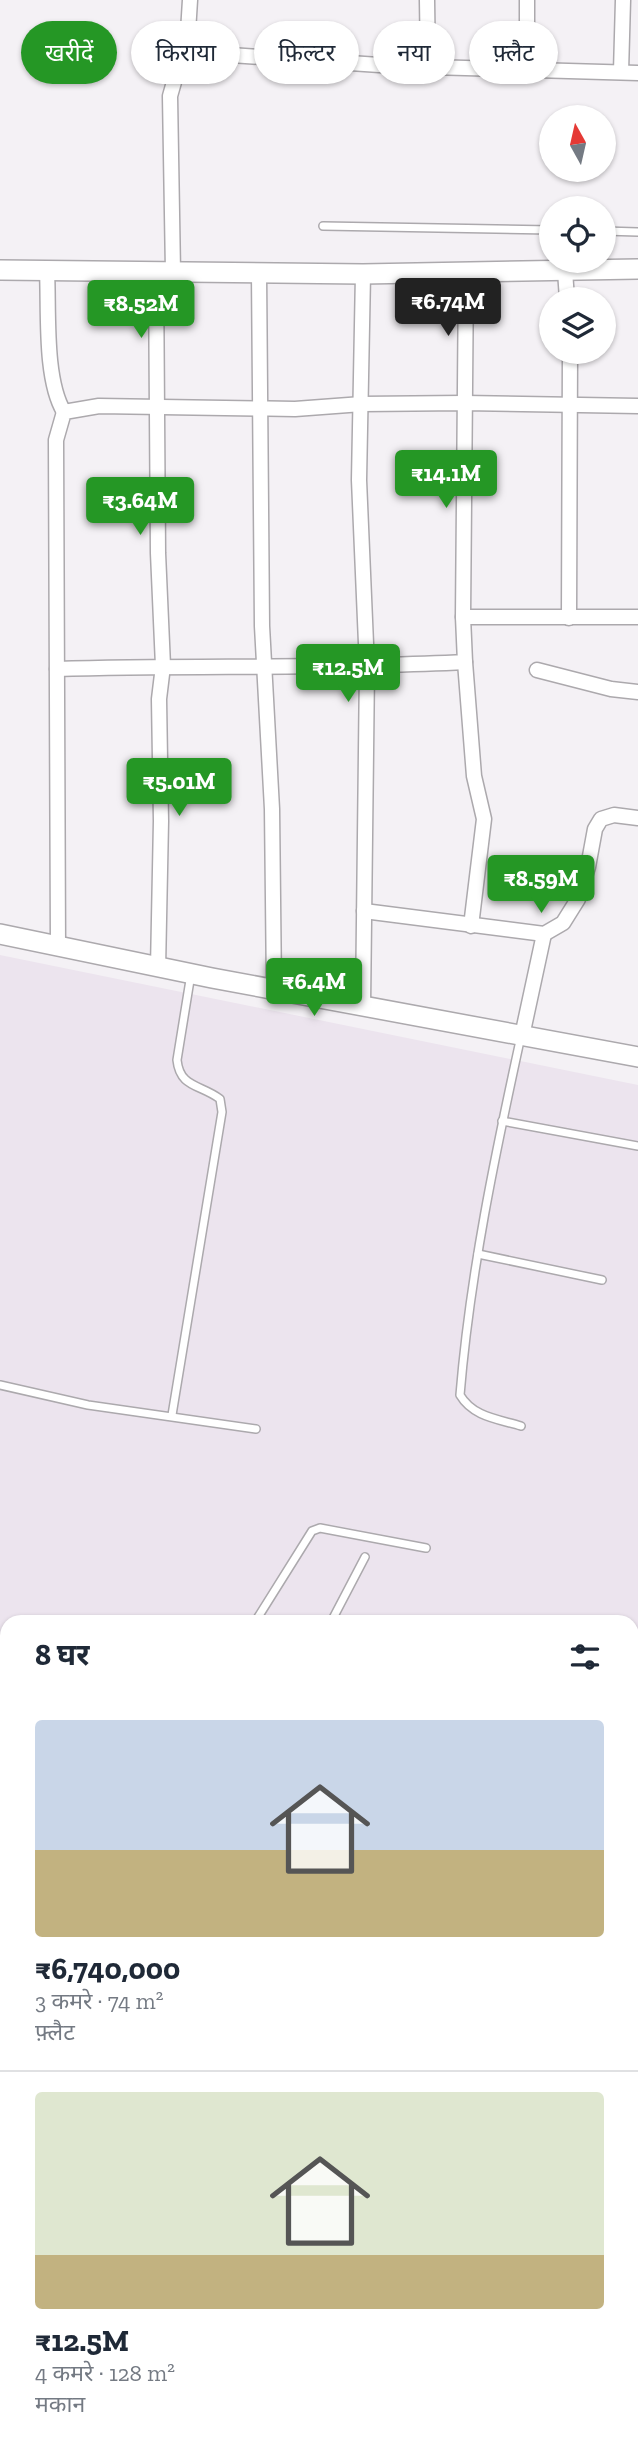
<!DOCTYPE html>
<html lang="hi">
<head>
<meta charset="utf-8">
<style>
	:root { --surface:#fff; --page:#f6f6f7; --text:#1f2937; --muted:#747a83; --line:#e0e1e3; --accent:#259725 }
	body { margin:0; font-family:"Zilla Slab","Noto Sans Devanagari",serif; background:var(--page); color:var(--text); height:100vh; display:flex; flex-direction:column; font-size:26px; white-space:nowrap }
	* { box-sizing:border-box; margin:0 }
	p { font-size:23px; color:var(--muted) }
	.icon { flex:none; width:38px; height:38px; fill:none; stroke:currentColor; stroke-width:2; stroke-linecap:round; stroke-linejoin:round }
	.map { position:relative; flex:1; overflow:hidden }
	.sheet { position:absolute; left:0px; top:1615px; width:639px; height:842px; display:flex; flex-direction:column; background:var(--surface); border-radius:21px 21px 0 0; box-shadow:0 2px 5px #0004 }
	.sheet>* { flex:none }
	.banner { position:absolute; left:21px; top:21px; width:597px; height:63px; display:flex; gap:14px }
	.needle { width:46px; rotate:352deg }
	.fabs { position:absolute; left:539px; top:105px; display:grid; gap:14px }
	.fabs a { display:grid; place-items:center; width:77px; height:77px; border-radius:50%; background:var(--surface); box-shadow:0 2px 5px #0004; font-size:35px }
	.price { position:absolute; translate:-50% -60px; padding:0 16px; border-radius:7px; background:var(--accent); color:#fff; font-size:23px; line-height:46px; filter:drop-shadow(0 2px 4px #0008) }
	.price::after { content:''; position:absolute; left:50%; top:42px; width:21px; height:16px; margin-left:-10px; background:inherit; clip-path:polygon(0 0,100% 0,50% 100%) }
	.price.selected { background:#222; color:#fff }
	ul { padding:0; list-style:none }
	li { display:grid; align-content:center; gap:14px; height:371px; padding:0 35px }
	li+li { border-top:2px solid var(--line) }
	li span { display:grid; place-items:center; height:217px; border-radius:7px; color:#555 }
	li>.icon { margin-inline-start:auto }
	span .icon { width:126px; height:126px; fill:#fffc; stroke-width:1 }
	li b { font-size:30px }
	h2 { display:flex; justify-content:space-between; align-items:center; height:84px; padding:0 35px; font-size:30px }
	.tag { padding:0 24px; border-radius:32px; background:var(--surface); box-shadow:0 2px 5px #0004; font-size:24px; line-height:63px }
	.tag.selected { background:var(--accent); color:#fff }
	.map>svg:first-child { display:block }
	.built { fill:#ece4ee }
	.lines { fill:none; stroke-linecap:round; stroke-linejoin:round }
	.lane-casing { stroke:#aca9ad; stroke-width:10 }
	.street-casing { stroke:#aca9ad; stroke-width:17 }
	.secondary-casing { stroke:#aca9ad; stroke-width:22 }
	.lane { stroke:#fff; stroke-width:7 }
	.street { stroke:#fff; stroke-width:14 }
	.secondary { stroke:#fff; stroke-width:19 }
</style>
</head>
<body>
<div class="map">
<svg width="638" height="2456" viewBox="0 0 638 2456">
	<rect width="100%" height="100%" fill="#f4f1f5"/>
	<path class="built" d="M0 955 638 1085V1968L632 1965V1622H7V1664L0 1661Z"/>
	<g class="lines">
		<defs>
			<g id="lane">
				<path d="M323 226 551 230"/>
				<path d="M604 231 638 232"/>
				<path d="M502 1121 638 1146"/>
				<path d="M478 1254 602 1280"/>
				<path d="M0 1385 88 1405 256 1429"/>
				<path d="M172 1415 222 1112 220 1099C200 1084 180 1088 177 1060L191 974"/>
				<path d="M521 1426C498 1419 473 1417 460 1395 470 1274 495 1155 521 1036"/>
				<path d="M255 1622 312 1531 320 1528 426 1548"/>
				<path d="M331 1622 365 1557"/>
				<path d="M0 1973H7"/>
				<path d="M0 2096 7 2095"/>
				<path d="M632 2100 638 2098"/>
				<path d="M632 2214 638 2204"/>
				<path d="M0 2242 7 2243"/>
				<path d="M632 2248H638"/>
				<path d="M0 2308H7"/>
				<path d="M632 2391H638"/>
				<path d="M618 2450V2456"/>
				<path d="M213 2456 216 2450"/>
				<path d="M395 2456V2450"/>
			</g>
			<g id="street">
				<path d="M190 0 188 32 192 50 202 53 394 66 638 73"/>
				<path d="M427 0 428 66"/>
				<path d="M527 71V0"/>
				<path d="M621 72 623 0"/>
				<path d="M47 271C49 310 44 379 64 412"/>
				<path d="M565 271 567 299"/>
				<path d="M173 272 170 96 178 68 192 50"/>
				<path d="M156 273 158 553 163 666 159 699 161 821 158 968"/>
				<path d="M259 273 262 626 272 809 274 990"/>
				<path d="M463 617 466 272"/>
				<path d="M569 618 570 352"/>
				<path d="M465 662 474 776 484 819 471 926"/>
				<path d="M57 669C193 665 329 669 465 662L463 617H638"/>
				<path d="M537 670 611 689 638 692"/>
				<path d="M364 911 544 934 563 923 578 899 588 867 595 829 601 819 614 815 638 818"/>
				<path d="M58 948 56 440 64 412 99 406 295 409 362 404 464 403 638 406"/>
				<path d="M363 1006 367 667 359 480 363 274"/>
				<path d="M522 1036 544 934"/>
				<path d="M632 1997 638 2000"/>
			</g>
			<g id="secondary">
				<path d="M0 270 363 274 638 269"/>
				<path d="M0 934 212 978 638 1057"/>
				<path d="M0 1682 7 1686"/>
				<path d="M632 1973 638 1976"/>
			</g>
		</defs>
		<use href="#lane" class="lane-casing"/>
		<use href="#street" class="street-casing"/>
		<use href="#secondary" class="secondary-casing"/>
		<use href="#lane" class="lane"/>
		<use href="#street" class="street"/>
		<use href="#secondary" class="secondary"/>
	</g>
</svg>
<div class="fabs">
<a><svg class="needle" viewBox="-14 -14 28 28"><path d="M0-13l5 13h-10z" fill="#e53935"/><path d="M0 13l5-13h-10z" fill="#747a83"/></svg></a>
<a><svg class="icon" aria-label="locate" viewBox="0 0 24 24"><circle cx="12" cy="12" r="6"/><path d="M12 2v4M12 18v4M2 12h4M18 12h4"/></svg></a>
<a><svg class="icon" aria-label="layers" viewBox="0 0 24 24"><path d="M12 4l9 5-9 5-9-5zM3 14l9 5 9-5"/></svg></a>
</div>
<b class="price selected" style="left:448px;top:338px">₹6.74M</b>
<b class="price" style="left:141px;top:340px">₹8.52M</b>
<b class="price" style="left:446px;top:510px">₹14.1M</b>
<b class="price" style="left:140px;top:537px">₹3.64M</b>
<b class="price" style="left:348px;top:704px">₹12.5M</b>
<b class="price" style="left:179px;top:818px">₹5.01M</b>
<b class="price" style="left:541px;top:915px">₹8.59M</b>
<b class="price" style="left:314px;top:1018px">₹6.4M</b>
<div class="banner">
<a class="tag selected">खरीदें</a>
<a class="tag">किराया</a>
<a class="tag">फ़िल्टर</a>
<a class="tag">नया</a>
<a class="tag">फ़्लैट</a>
</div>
<section class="sheet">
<h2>8 घर<svg class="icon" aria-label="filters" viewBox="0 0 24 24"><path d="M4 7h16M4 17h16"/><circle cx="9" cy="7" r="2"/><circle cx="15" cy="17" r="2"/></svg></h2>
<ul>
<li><span style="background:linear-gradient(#c9d6e8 60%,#c2b280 0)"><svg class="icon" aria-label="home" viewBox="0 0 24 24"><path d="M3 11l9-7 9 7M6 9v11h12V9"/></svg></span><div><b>₹6,740,000</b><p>3 कमरे · 74 m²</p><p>फ़्लैट</p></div></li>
<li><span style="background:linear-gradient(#dfe7d0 75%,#c2b280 0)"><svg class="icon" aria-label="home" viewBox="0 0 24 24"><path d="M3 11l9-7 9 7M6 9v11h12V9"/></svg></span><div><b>₹12.5M</b><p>4 कमरे · 128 m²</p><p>मकान</p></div></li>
</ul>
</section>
</div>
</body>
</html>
